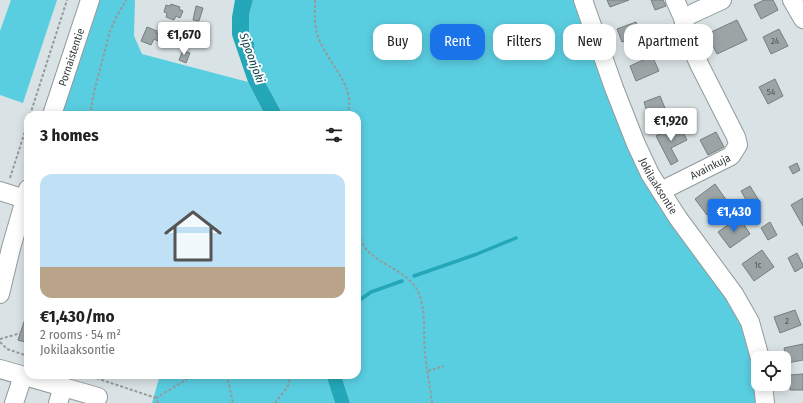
<!DOCTYPE html>
<html lang="en">
<head>
<meta charset="utf-8">
<style>
	:root { --surface:#fff; --page:#f6f6f6; --text:#222; --muted:#767676; --accent:#1a73e8 }
	body { margin:0; font-family:"Fira Sans Condensed",sans-serif; background:var(--page); color:var(--text); height:100vh; display:flex; flex-direction:column; font-size:15px; white-space:nowrap }
	* { box-sizing:border-box; margin:0 }
	p { font-size:13px; color:var(--muted) }
	.icon { flex:none; width:22px; height:22px; fill:none; stroke:currentColor; stroke-width:2; stroke-linecap:round; stroke-linejoin:round }
	.map { position:relative; flex:1; overflow:hidden }
	.side { position:absolute; left:24px; top:111px; width:337px; height:268px; display:flex; flex-direction:column; background:var(--surface); border-radius:12px; box-shadow:0 2px 10px #0003 }
	.side>* { flex:none }
	.banner { position:absolute; left:373px; top:24px; width:370px; height:36px; display:flex; gap:8px }
	.fabs { position:absolute; left:751px; top:351px; display:grid; gap:8px }
	.fabs a { display:grid; place-items:center; width:40px; height:40px; border-radius:8px; background:var(--surface); box-shadow:0 2px 10px #0003; font-size:20px }
	.price { position:absolute; translate:-50% -34px; padding:0 9px; border-radius:4px; background:#fff; color:#222; font-size:13px; line-height:26px; filter:drop-shadow(0 1px 2px #0008) }
	.price::after { content:''; position:absolute; left:50%; top:24px; width:12px; height:9px; margin-left:-6px; background:inherit; clip-path:polygon(0 0,100% 0,50% 100%) }
	.price.active { background:var(--accent); color:#fff }
	ul { padding:0; list-style:none }
	li { display:grid; align-content:center; gap:8px; height:212px; padding:0 16px }
	li span { display:grid; place-items:center; height:124px; border-radius:12px; color:#555 }
	li>.icon { margin-inline-start:auto }
	span .icon { width:72px; height:72px; fill:#fffc; stroke-width:1 }
	li b { font-size:17px }
	h2 { display:flex; justify-content:space-between; align-items:center; height:48px; padding:0 16px; font-size:17px }
	.tag { padding:0 14px; border-radius:12px; background:var(--surface); box-shadow:0 2px 10px #0003; font-size:14px; line-height:36px }
	.tag.active { background:var(--accent); color:#fff }
	.map>svg:first-child { display:block }
	.green { fill:#5acee1 }
	.water { fill:#24a7b9 }
	.lines { fill:none; stroke-linecap:round; stroke-linejoin:round }
	.stream { stroke:#24a7b9; stroke-width:3.5 }
	.building { fill:#9ca5a6; stroke:#767e80 }
	.minor-casing { stroke:#929a9c; stroke-width:20 }
	.path { stroke:#949b9c; stroke-width:2; stroke-dasharray:3 2; stroke-linecap:butt }
	.minor { stroke:#fff; stroke-width:18 }
	.labels { text-anchor:middle; dominant-baseline:central; stroke-width:4; stroke-linejoin:round; paint-order:stroke }
	.number-label { font-size:9px; fill:#505656 }
	.street-label { font-size:11px; fill:#373b3b; stroke:#fff }
	.water-label { font-size:12px; font-style:italic; fill:#043d45; stroke:#fff }
</style>
</head>
<body>
<div class="map">
<svg width="803" height="403" viewBox="0 0 803 403">
	<rect width="100%" height="100%" fill="#d9e2e4"/>
	<g class="green">
		<path d="M11 0H57L23 103 0 95V31Z"/>
		<path d="M90 0H135L134 36 142 54 248 82 265 115H52Z"/>
		<path d="M253 0H583L636 144 712 263 758 358V384L765 403H350L341 375H357V115H283L264 80 255 57 254 43 249 33V15Z"/>
		<path d="M160 375H326L335 403H152Z"/>
	</g>
	<g class="water">
		<path d="M235 0H253L249 15V33L254 43 255 57 264 80 283 115H265L248 82 232 35V17Z"/>
		<path d="M326 375H341L350 403H335Z"/>
	</g>
	<g class="lines">
		<g class="stream">
			<path d="M414 276 477 254 516 238"/>
			<path d="M357 302 371 292 402 281"/>
		</g>
	</g>
	<g class="building">
		<path d="M607 0H629L610 7Z"/>
		<path d="M651 0H663L666 6 655 10Z"/>
		<path d="M764 0H773L778 10 761 19 754 5Z"/>
		<path d="M171 4 180 7 179 9 183 11 180 18 176 16 174 20 166 17 167 13 164 12 166 5 170 6Z"/>
		<path d="M196 6 203 8 199 21 193 20Z"/>
		<path d="M737 20 747 40 717 54 707 34Z"/>
		<path d="M178 22 185 25 183 29 176 27Z"/>
		<path d="M636 22 641 35 622 42 617 29Z"/>
		<path d="M147 27 157 31 156 33 160 34 158 41 154 39 151 45 141 41Z"/>
		<path d="M779 29 788 46 771 54 763 37Z"/>
		<path d="M672 32 677 43 666 47 662 36Z"/>
		<path d="M183 50 190 53 186 63 179 60Z"/>
		<path d="M652 56 659 71 636 81 630 66Z"/>
		<path d="M775 79 783 96 768 104 759 87Z"/>
		<path d="M660 96 665 108 648 115 644 102Z"/>
		<path d="M679 124 687 140 671 148 678 161 671 165 656 136Z"/>
		<path d="M716 132 724 147 708 155 700 140Z"/>
		<path d="M797 163 800 170 793 174 789 167Z"/>
		<path d="M715 184 727 201 707 215 695 199Z"/>
		<path d="M750 186 758 199 749 205 741 191Z"/>
		<path d="M803 198V226L791 205Z"/>
		<path d="M739 217 750 234 730 248 718 232Z"/>
		<path d="M770 222 777 235 768 240 761 228Z"/>
		<path d="M762 250 774 267 754 281 742 264Z"/>
		<path d="M797 253 803 265V267L795 272 788 258Z"/>
		<path d="M28 310V343L18 340Z"/>
		<path d="M795 310 801 325 780 333 774 317Z"/>
		<path d="M803 344V360L787 363 784 348Z"/>
		<path d="M803 374V390H790V375Z"/>
	</g>
	<g class="lines">
		<defs>
			<g id="minor">
				<path id="s1" d="M583 0 614 88 636 144 650 174 678 218 734 294 750 322 760 358"/>
				<path d="M792 0 803 19"/>
				<path d="M683 18 722 0"/>
				<path id="s2" d="M52 115 90 0"/>
				<path d="M0 191 25 199"/>
				<path id="s3" d="M661 191 731 156 738 145 736 137 700 66 689 42 683 18 675 0"/>
				<path d="M0 294 11 248 28 189"/>
				<path d="M0 369 98 397"/>
				<path d="M763 384 765 403"/>
				<path d="M14 403 23 376"/>
				<path d="M58 403 63 387"/>
			</g>
		</defs>
		<use href="#minor" class="minor-casing"/>
		<g class="path">
			<path d="M315 0C315 11 314 23 317 34 323 55 348 79 349 100 350 105 348 110 348 115"/>
			<path d="M30 115 67 0"/>
			<path d="M90 115 94 92 110 31 117 16 126 0"/>
			<path d="M10 178 28 122"/>
			<path d="M357 229C359 235 362 244 366 249 381 266 403 269 416 288 427 305 423 335 425 354 427 371 430 387 432 403"/>
			<path d="M0 339 21 333"/>
			<path d="M0 342 7 349 28 356"/>
			<path d="M428 371 444 366"/>
			<path d="M87 375 156 398"/>
			<path d="M227 375 233 403"/>
			<path d="M158 403 156 398 187 379 191 375"/>
			<path d="M275 403 288 386 291 375"/>
		</g>
		<use href="#minor" class="minor"/>
	</g>
	<g class="labels">
		<g class="number-label">
			<text x="775" y="41">24</text>
			<text x="771" y="92">54</text>
			<text x="758" y="265">1c</text>
			<text x="787" y="321">2</text>
		</g>
		<g class="street-label">
			<text stroke="none"><textPath href="#s2" startOffset="61">Pornaistentie</textPath></text>
			<text stroke="none"><textPath href="#s3" startOffset="55">Avainkuja</textPath></text>
			<text stroke="none"><textPath href="#s1" startOffset="201">Jokilaaksontie</textPath></text>
		</g>
		<g class="water-label">
			<text transform="translate(252 58) rotate(70)">Sipoonjoki</text>
		</g>
	</g>
</svg>
<div class="fabs">
<a><svg class="icon" aria-label="locate" viewBox="0 0 24 24"><circle cx="12" cy="12" r="6"/><path d="M12 2v4M12 18v4M2 12h4M18 12h4"/></svg></a>
</div>
<b class="price" style="left:184px;top:56px">€1,670</b>
<b class="price" style="left:671px;top:142px">€1,920</b>
<b class="price active" style="left:734px;top:233px">€1,430</b>
<div class="banner">
<a class="tag">Buy</a>
<a class="tag active">Rent</a>
<a class="tag">Filters</a>
<a class="tag">New</a>
<a class="tag">Apartment</a>
</div>
<section class="side">
<h2>3 homes<svg class="icon" aria-label="filters" viewBox="0 0 24 24"><path d="M4 7h16M4 17h16"/><circle cx="9" cy="7" r="2"/><circle cx="15" cy="17" r="2"/></svg></h2>
<ul>
<li><span style="background:linear-gradient(#bfe0f5 75%,#b9a48a 0)"><svg class="icon" aria-label="home" viewBox="0 0 24 24"><path d="M3 11l9-7 9 7M6 9v11h12V9"/></svg></span><div><b>€1,430/mo</b><p>2 rooms · 54 m²</p><p>Jokilaaksontie</p></div></li>
</ul>
</section>
</div>
</body>
</html>
